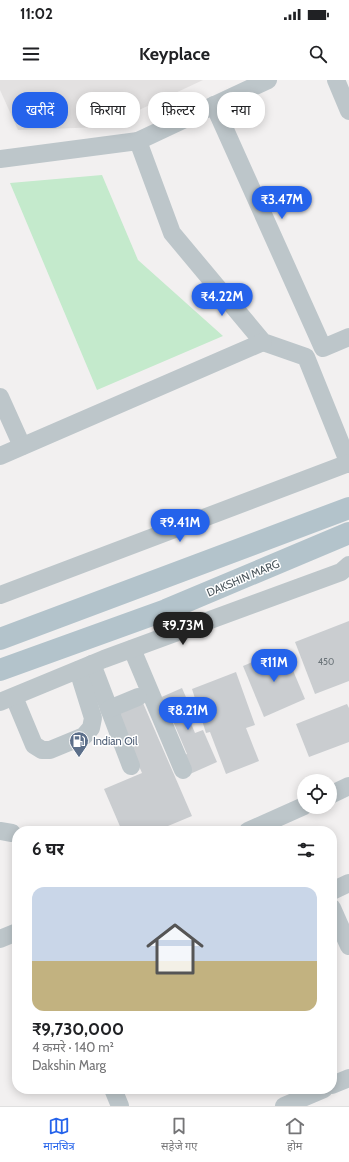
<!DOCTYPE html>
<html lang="hi">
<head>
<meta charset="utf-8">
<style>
	:root { --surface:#fff; --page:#f2f2f2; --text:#202124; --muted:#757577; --line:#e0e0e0; --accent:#2563eb }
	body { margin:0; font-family:Cabin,"Noto Sans Devanagari",sans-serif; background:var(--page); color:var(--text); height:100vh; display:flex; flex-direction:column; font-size:15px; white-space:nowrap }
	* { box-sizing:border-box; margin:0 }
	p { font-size:13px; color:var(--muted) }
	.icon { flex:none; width:22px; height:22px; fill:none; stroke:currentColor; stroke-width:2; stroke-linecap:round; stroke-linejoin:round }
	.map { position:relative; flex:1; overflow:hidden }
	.drawer { position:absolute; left:12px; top:746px; width:325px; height:268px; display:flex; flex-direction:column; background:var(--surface); border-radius:16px; box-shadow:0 2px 10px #0003 }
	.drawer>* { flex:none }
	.top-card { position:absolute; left:12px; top:12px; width:325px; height:36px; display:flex; gap:8px }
	.tools { position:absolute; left:297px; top:694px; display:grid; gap:8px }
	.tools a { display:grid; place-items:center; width:40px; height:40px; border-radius:50%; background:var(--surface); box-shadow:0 2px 10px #0003; font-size:20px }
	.price { position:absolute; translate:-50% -34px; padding:0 9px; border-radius:14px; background:var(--accent); color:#fff; font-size:13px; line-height:26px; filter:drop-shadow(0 1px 2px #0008) }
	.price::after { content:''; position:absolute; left:50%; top:24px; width:12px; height:9px; margin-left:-6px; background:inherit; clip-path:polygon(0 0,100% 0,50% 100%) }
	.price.selected { background:#222; color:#fff }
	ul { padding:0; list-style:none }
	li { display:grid; align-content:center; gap:8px; height:212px; padding:0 20px }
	li span { display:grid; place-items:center; height:124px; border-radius:12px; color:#555 }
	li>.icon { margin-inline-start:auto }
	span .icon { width:72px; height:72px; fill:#fffc; stroke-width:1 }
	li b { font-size:17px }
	h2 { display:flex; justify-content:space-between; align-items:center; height:48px; padding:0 20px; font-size:17px }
	.chip { padding:0 14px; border-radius:16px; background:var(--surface); box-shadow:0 2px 10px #0003; font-size:14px; line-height:36px }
	.chip.selected { background:var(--accent); color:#fff }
	.status { display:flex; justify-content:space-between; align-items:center; height:28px; padding:0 20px; background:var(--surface); direction:ltr }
	.status svg { height:11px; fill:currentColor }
	header { display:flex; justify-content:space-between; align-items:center; height:52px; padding:0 20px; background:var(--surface); font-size:18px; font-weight:700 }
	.dock { display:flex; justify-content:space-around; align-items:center; height:56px; border-top:1px solid var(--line); background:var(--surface); font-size:11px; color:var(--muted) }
	.dock a { display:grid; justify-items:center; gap:2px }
	.dock .selected { color:var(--accent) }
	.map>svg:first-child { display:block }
	.education { fill:#e3e1e1 }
	.green { fill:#c4eacc }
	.building { fill:#cacdd0 }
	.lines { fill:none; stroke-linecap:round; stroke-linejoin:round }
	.minor { stroke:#bdc6ca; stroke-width:18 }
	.major { stroke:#b3c3cb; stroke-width:22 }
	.labels { text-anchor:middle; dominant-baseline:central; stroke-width:3; stroke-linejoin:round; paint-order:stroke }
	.number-label { font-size:9px; fill:#6a7378 }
	.street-label { font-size:11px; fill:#4a555b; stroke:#fff }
	.service-label { font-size:11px; fill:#4e5e75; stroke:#fff; text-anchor:start }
</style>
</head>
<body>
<div class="status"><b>11:02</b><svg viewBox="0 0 49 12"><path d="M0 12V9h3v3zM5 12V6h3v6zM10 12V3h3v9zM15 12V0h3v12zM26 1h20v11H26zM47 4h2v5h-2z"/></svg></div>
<header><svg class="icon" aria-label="menu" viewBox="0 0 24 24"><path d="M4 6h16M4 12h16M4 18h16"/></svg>Keyplace<svg class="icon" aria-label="search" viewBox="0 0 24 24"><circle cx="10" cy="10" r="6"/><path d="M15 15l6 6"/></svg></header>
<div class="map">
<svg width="349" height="1026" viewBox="0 0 349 1026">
	<rect width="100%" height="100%" fill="#f2f0f0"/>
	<path class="education" d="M0 0H203L103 47 18 50 0 10Z"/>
	<path class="green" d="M102 95 138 180 223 256 97 310 10 103Z"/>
	<g class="building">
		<path d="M349 541V601L315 614 295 562Z"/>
		<path d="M284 569 305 619 264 637 243 586Z"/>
		<path d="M236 592 255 645 246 648 259 681 226 694 210 652 206 653 192 609Z"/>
		<path d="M182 608 195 638 190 641 195 653 203 650 217 682 190 694 182 676 187 674 170 634 165 636 157 619Z"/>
		<path d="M143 623 192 736 156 751H122L104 709 142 693 117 635Z"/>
		<path d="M347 624 349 628V662L309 677 296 644Z"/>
	</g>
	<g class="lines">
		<g class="minor">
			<path d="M336 0 349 31"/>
			<path d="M214 25 323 268 349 257"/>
			<path d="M138 61 172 153 263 262 306 277 349 384"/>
			<path d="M0 79 138 61 268 0"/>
			<path d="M0 317 22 366"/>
			<path d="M0 376 263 262"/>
			<path d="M0 515 349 383"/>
			<path d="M132 569 183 690"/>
			<path d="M92 584 131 686"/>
			<path d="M14 617 34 665 42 670H50L84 656 91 648 93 638 78 590"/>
			<path d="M0 622 104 579 341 492 349 485"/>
			<path d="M109 629 138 617"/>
			<path d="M330 715 349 706"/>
			<path d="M0 751 12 753"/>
			<path d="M248 751 304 726"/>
			<path d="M332 811 349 803"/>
			<path d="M332 828 349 866"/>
			<path d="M0 859 17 852"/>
			<path d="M332 1005 349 998"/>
			<path d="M113 1009 120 1026"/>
			<path d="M284 1026 324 1009"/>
		</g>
		<g class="major">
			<path d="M0 559 349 428"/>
			<path d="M0 590 166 530 349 453"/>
		</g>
	</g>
	<defs>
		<symbol id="fuel-pin" viewBox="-11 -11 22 30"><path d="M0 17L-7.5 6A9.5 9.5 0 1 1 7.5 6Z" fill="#5c6f8a" stroke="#fff"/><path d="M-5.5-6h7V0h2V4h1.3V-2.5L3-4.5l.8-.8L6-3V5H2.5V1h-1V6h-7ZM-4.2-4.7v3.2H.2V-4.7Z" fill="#fff"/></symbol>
	</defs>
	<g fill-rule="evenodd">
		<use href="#fuel-pin" x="68" y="650" width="22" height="30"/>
	</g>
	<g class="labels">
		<g class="number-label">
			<text x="326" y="581">450</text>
		</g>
		<g class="street-label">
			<text transform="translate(243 498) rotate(-23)">DAKSHIN MARG</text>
		</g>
		<g class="service-label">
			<text x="93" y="661">Indian Oil</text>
		</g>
	</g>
</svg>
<div class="tools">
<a><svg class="icon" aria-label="locate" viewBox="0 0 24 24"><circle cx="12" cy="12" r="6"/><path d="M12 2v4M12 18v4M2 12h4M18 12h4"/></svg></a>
</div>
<b class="price" style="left:282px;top:140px">₹3.47M</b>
<b class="price" style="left:222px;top:237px">₹4.22M</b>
<b class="price" style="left:180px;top:463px">₹9.41M</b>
<b class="price selected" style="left:183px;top:566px">₹9.73M</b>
<b class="price" style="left:274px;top:603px">₹11M</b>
<b class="price" style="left:188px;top:651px">₹8.21M</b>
<div class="top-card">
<a class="chip selected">खरीदें</a>
<a class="chip">किराया</a>
<a class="chip">फ़िल्टर</a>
<a class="chip">नया</a>
</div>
<section class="drawer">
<h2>6 घर<svg class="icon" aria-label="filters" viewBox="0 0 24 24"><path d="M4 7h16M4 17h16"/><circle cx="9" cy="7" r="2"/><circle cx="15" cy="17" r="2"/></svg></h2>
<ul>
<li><span style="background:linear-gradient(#c9d6e8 60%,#c2b280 0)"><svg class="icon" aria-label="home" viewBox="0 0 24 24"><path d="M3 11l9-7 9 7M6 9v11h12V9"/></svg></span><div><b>₹9,730,000</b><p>4 कमरे · 140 m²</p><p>Dakshin Marg</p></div></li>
</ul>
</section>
</div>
<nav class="dock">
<a class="selected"><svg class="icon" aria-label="map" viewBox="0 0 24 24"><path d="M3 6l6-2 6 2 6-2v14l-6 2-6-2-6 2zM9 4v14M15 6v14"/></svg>मानचित्र</a>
<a><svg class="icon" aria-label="saved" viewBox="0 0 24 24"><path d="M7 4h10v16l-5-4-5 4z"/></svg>सहेजे गए</a>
<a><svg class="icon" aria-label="home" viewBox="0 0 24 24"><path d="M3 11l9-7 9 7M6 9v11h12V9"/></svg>होम</a>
</nav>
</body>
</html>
